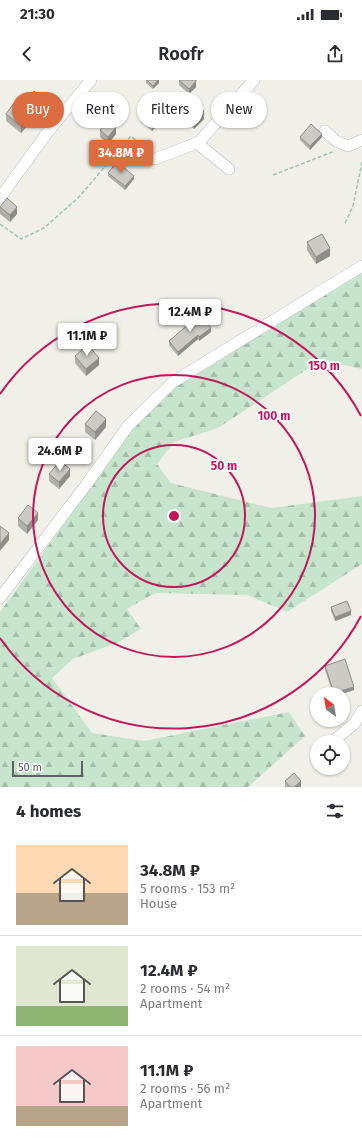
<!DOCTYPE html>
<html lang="en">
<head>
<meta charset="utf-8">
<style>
	:root { --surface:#fff; --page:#f7f7f7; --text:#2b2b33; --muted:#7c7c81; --line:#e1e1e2; --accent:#dc6d41 }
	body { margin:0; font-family:"Fira Sans",sans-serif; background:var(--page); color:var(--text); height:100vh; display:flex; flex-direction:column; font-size:15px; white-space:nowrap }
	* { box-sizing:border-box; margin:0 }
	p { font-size:13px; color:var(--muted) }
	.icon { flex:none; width:22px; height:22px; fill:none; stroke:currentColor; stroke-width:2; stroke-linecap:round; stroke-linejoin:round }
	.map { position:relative; height:707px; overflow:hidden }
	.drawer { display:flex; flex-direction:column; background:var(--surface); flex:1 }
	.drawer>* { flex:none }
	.banner { position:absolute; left:12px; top:12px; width:338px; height:36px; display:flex; gap:8px }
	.needle { width:26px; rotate:329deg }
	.buttons { position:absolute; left:310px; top:607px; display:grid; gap:8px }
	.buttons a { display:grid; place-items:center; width:40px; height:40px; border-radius:50%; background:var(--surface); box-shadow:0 1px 3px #0004; font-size:20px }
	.scale { position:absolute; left:12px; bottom:10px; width:71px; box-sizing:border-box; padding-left:4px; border:2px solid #5f6167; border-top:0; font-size:11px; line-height:14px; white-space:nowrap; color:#5f6167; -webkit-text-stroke:3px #fff; paint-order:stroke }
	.price { position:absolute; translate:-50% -34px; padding:0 9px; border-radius:4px; background:#fff; color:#222; font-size:13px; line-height:26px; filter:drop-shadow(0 1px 2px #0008) }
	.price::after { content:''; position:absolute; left:50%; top:24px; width:12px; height:9px; margin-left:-6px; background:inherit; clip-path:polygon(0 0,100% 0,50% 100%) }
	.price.selected { background:var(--accent); color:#fff }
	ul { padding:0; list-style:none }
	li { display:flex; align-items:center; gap:12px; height:100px; padding:0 16px }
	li+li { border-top:1px solid var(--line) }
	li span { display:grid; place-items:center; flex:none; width:112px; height:80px; border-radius:0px; color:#555 }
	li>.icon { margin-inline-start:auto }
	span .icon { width:48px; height:48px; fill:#fffc; stroke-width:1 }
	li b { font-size:17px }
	h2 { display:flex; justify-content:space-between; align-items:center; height:48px; padding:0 16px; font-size:17px }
	.tag { padding:0 14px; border-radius:18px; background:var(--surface); box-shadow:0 1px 3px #0004; font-size:14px; line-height:36px }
	.tag.selected { background:var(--accent); color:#fff }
	.status { display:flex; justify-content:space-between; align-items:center; height:28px; padding:0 20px; background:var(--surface); direction:ltr }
	.status svg { height:11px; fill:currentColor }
	header { display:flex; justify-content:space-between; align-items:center; height:52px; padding:0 16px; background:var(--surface); font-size:18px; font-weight:600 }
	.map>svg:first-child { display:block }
	.forest { fill:url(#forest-firs) }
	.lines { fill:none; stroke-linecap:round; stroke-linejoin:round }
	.minor-casing { stroke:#babbc0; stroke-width:12 }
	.path { stroke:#a0c6b3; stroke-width:1.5; stroke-dasharray:4 2; stroke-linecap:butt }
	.minor { stroke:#fff; stroke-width:11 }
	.wall { fill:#afaea9 }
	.shaded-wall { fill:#8e8d89 }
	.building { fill:#cbcac4; stroke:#8e8d89 }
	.ring { fill:none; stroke:#c2185b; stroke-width:2 }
	.centre { fill:#c2185b; stroke:#fff; stroke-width:2 }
	.ring-label { font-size:12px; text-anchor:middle; font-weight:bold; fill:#c2185b; stroke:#fff; stroke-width:4; stroke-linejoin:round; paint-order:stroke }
</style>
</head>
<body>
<div class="status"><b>21:30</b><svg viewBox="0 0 49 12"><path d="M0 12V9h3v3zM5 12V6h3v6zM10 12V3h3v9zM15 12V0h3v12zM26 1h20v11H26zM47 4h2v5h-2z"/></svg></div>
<header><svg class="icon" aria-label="back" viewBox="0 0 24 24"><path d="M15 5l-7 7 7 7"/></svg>Roofr<svg class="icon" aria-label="share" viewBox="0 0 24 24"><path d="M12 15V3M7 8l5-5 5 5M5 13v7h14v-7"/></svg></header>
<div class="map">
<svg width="362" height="707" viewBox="0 0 362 707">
	<defs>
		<pattern id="forest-firs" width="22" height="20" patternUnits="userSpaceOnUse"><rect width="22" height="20" fill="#c7e5cd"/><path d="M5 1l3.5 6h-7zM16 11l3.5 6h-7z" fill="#a5bdaa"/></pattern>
	</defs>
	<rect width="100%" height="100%" fill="#f0f0e8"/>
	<path class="forest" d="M362 193V289L321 280 218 348 174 362 157 384 171 403 271 428 362 416V484L287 532 247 515 155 513 127 529 141 549 119 562 73 579 52 598 92 653 144 661 289 632 305 656 248 707H0V532L133 349 175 307Z"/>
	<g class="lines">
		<defs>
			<g id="minor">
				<path d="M325 51 336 61 348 66 362 60"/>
				<path d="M197 63 229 89"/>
				<path d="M155 79 199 62 254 0"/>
				<path d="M0 118 47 53 91 0"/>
				<path d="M0 518 86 405 128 346 173 302 362 186"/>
				<path d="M332 662 354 644 362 631"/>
			</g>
		</defs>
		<use href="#minor" class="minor-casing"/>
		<g class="path">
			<path d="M273 95 335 71"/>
			<path d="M345 143 353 126 362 82"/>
			<path d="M0 144 21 159 44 148 79 117 131 56 148 72"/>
		</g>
		<use href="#minor" class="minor"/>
	</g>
	<g class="wall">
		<path d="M146 0H159V3L153 9 146 3Z"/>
		<path d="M179 0 196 1V7L189 14 179 5Z"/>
		<path d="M43 25 30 40V43L21 53 6 41V34Z"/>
		<path d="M102 27 119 34 112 43 102 34Z"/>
		<path d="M182 30 204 39 194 49 182 38Z"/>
		<path d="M141 35 163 39 152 51 141 42Z"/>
		<path d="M100 50 116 54 108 64 100 57Z"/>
		<path d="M300 57H322L310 70 300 60Z"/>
		<path d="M108 93 134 99 125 110 108 96Z"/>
		<path d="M0 126 17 134 10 142 0 134Z"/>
		<path d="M307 162 330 176 316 184 307 170Z"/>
		<path d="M189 243 211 252 199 261 198 259 178 276 169 265V261L189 245Z"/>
		<path d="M75 276 99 285 86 296 75 283Z"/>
		<path d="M85 344 106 347 95 360 85 352Z"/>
		<path d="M49 394 70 396 59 409 49 401Z"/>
		<path d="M18 438 38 440 27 454 18 446Z"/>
		<path d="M331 527 351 535 335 541 331 531Z"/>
		<path d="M325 586 354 610 342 614H333L325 590Z"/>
		<path d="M285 701 301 707H285Z"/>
	</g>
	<g class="shaded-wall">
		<path d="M158 0H159V3L153 9V6Z"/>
		<path d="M193 0H197L196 1V7L189 14V9Z"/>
		<path d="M43 18V25L30 40V43L21 53V46L29 35Z"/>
		<path d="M119 27V34L112 43V35Z"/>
		<path d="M163 31V39L152 51V44Z"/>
		<path d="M204 31V39L194 49V42Z"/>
		<path d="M116 47V54L108 64V57Z"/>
		<path d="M322 54V57L310 70V66Z"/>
		<path d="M134 96V99L125 110V106Z"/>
		<path d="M17 127V134L10 142V135Z"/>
		<path d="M330 168V176L316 184V177Z"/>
		<path d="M211 248V252L199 261V257Z"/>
		<path d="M198 255V259L178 276V272Z"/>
		<path d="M99 278V285L86 296V289Z"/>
		<path d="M106 339V347L95 360V352Z"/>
		<path d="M70 389V396L59 409V402Z"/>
		<path d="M38 433V440L27 454V446Z"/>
		<path d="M9 453V460L0 471V464Z"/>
		<path d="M351 531V535L335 541V537Z"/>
		<path d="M354 607V610L342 614H334V613Z"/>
		<path d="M301 701V707H294Z"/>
	</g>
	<g class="building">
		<path d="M147 0H158L153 6Z"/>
		<path d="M179 0H195L196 1 189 9Z"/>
		<path d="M34 11 43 18 29 35 30 36 21 46 6 34 14 23 20 28Z"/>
		<path d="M109 19 119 27 112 35 102 27Z"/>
		<path d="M191 20 204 31 194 42 182 30Z"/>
		<path d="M153 22 163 31 152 44 141 35Z"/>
		<path d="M108 40 116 47 108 57 100 50Z"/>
		<path d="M311 44 322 54 310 66 300 57Z"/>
		<path d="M117 82 134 96 125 106 108 93Z"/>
		<path d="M7 118 17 127 10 135 0 127Z"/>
		<path d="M322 154 330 168 316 177 307 162Z"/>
		<path d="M200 234 211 248 199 257 198 255 178 272 169 261 189 244V243Z"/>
		<path d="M88 265 99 278 86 289 75 276Z"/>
		<path d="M96 331 106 339 95 352 85 344Z"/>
		<path d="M60 381 70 389 59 402 49 394Z"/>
		<path d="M28 425 38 433 27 446 18 438Z"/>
		<path d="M0 446 9 453 0 464Z"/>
		<path d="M347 521 351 531 335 537 331 527Z"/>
		<path d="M345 579 354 607 334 613 325 586Z"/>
		<path d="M294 693 301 701 294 707H290L285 701Z"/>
	</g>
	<g class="ring">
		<circle cx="174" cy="436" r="71"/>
		<circle cx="174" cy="436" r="141"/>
		<path d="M361 536A212 212 0 0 1 0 558M0 314A212 212 0 0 1 361 336"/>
	</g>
	<circle cx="174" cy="436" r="6" class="centre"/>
	<g class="ring-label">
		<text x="324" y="290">150 m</text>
		<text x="274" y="340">100 m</text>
		<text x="224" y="390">50 m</text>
	</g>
</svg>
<div class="buttons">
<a><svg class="needle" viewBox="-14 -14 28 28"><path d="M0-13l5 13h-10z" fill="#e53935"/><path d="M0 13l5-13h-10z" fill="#7c7c81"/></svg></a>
<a><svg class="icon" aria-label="locate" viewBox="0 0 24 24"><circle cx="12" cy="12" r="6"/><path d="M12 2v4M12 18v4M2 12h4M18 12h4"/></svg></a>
</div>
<div class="scale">50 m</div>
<b class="price selected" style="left:121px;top:94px">34.8M ₽</b>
<b class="price" style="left:190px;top:253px">12.4M ₽</b>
<b class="price" style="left:87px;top:277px">11.1M ₽</b>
<b class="price" style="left:60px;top:392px">24.6M ₽</b>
<div class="banner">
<a class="tag selected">Buy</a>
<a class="tag">Rent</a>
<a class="tag">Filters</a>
<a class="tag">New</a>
</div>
</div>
<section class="drawer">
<h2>4 homes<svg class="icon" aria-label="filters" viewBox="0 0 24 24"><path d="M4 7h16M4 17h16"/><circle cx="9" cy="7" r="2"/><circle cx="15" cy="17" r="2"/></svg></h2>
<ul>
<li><span style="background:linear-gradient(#ffd9b3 60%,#b9a48a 0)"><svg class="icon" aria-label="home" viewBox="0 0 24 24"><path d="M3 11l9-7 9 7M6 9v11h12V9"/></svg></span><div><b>34.8M ₽</b><p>5 rooms · 153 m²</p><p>House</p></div></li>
<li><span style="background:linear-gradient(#dfe7d0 75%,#8fb573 0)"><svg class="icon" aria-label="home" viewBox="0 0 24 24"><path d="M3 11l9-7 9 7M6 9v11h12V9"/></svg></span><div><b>12.4M ₽</b><p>2 rooms · 54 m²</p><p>Apartment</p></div></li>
<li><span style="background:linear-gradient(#f6c9c9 75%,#b9a48a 0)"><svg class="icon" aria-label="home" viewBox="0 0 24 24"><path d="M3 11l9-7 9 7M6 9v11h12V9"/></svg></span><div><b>11.1M ₽</b><p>2 rooms · 56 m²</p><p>Apartment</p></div></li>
</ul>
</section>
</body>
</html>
